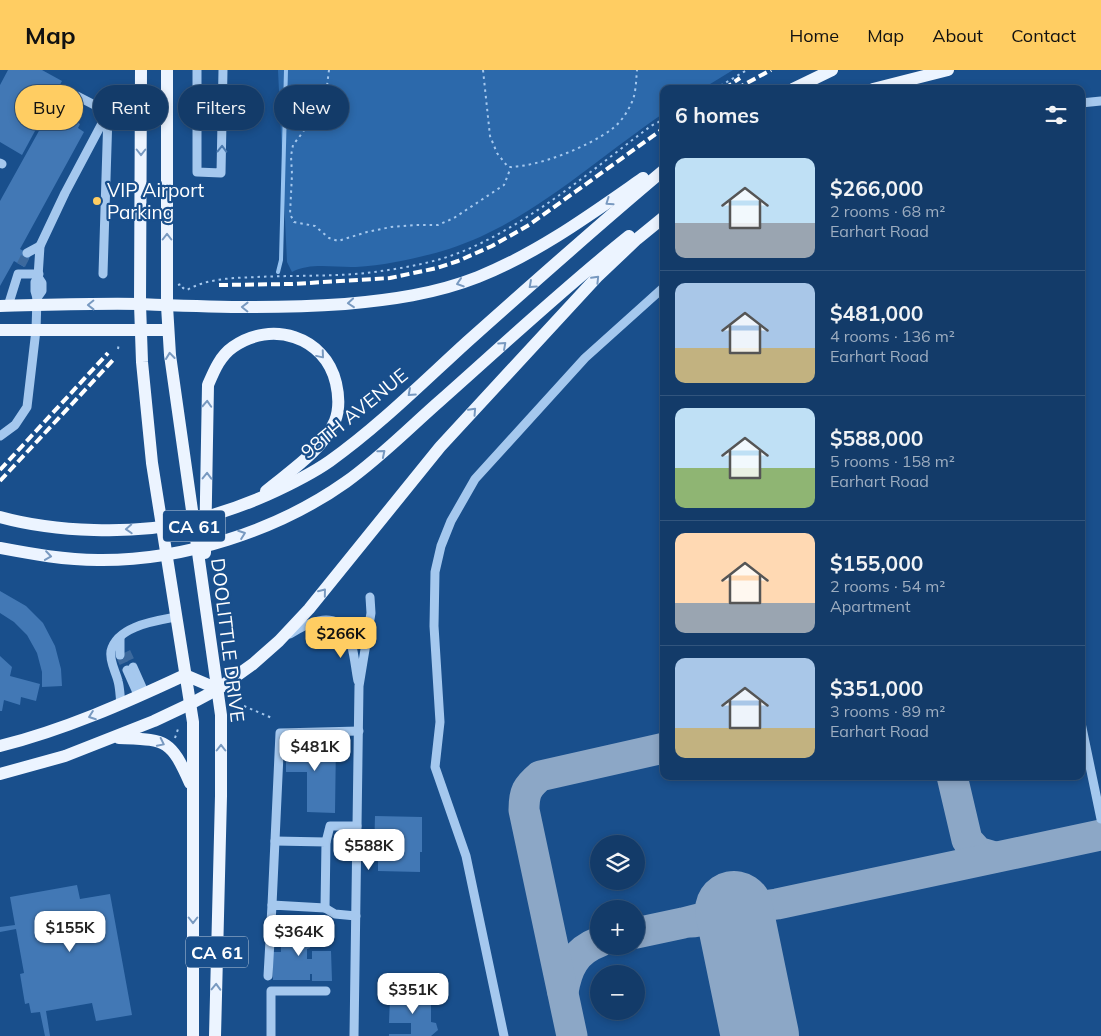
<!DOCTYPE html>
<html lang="en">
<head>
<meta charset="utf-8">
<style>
	:root { --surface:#133b69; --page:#1c426f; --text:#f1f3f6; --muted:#9dadc0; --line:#32557d; --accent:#ffcd62 }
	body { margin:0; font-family:Mulish,sans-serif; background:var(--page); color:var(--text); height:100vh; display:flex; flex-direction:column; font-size:19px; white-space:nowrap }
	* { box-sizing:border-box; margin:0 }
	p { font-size:16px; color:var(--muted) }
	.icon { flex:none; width:28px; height:28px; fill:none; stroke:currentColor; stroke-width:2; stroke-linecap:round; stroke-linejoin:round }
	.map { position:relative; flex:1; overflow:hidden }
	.drawer { position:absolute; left:660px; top:15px; width:425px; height:695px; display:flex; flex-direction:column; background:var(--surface); border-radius:10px; box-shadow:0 2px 8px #0003,0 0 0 1px var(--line) }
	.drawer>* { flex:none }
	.top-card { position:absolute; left:15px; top:15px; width:475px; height:45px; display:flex; gap:10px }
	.controls { position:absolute; left:590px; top:765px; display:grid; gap:10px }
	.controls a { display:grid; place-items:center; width:55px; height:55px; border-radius:50%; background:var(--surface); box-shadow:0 2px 8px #0003,0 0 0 1px var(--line); font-size:25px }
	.price { position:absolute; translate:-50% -42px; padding:0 11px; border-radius:10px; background:#fff; color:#222; font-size:16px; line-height:32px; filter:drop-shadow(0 1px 2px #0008) }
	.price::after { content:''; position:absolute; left:50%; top:30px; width:15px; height:11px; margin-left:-8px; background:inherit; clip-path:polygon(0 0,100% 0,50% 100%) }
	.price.active { background:var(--accent); color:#111 }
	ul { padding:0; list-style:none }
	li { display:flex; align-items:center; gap:15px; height:125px; padding:0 15px }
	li+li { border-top:1px solid var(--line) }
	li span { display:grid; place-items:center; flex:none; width:140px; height:100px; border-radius:10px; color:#555 }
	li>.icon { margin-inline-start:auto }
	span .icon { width:60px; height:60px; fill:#fffc; stroke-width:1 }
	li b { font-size:21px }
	h2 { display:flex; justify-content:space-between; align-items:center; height:60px; padding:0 15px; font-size:21px }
	.pill { padding:0 18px; border-radius:22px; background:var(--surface); box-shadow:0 2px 8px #0003,0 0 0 1px var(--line); font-size:18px; line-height:45px }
	.pill.active { background:var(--accent); color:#111 }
	header { display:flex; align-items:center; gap:30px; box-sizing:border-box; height:70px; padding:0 25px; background:var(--accent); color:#111 }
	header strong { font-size:24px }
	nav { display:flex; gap:28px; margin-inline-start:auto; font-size:18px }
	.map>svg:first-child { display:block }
	.green { fill:#2c69ab }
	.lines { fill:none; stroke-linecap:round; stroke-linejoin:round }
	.stream { stroke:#97c3f0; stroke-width:4 }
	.taxiway { stroke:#8ca7c6; stroke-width:31 }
	.runway { stroke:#8ca7c6; stroke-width:78 }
	.building { fill:#4278b5 }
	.minor-tunnel { stroke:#3c699d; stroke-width:9; stroke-dasharray:9 4.5; stroke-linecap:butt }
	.path { stroke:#a5c8ee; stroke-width:2; stroke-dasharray:2.5 4; stroke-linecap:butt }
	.minor { stroke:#a5c8ee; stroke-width:9 }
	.major { stroke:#ecf4ff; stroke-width:12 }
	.rail { stroke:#fff; stroke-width:4; stroke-dasharray:9 4; stroke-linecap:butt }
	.oneway { stroke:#4a79ae }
	.oneway2 { stroke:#7899c0 }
	.poi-dot { fill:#ffcd62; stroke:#194f8c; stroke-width:2 }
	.labels { text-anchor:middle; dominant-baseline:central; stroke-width:4.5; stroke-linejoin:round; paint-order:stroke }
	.shield { fill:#194f8c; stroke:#bacadc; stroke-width:1 }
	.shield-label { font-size:18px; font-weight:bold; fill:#fff }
	.poi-label { font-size:19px; fill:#fff; stroke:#194f8c; text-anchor:start }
	.street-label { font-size:19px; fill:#fff; stroke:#194f8c }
</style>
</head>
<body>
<header>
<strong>Map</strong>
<nav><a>Home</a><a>Map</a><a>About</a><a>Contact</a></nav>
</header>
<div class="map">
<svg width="1101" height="966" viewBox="0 0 1101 966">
	<rect width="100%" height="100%" fill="#194f8c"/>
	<path class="green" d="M278 0H733L702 19H664V43C596 89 528 154 449 179 419 188 388 195 356 197 336 198 311 192 292 202L287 192Z"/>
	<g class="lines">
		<path class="stream" d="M278 202 281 190 286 0"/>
		<g class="taxiway">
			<path d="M952 706 967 770 978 782 995 787"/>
			<path d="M691 852C696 852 702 850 707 850 727 851 736 876 744 890"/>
			<path d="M636 863 683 853 734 840 777 834 1101 765"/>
			<path d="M563 922C567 898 575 881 599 872"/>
			<path d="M572 966 524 740C524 722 527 717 540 706L664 678"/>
		</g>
		<path class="runway" d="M734 840 760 966"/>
	</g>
	<g class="building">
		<path d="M8 0H42L62 11 22 85 0 72V15Z"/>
		<path d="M50 41 56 45 58 42 80 54 78 58 84 62 20 179 31 185 24 197 14 191 0 216V131Z"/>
		<path d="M0 521 26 536 43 553 55 576 61 599 62 616 42 617V602L37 583 27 565 14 552 0 543Z"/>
		<path d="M0 586 12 597 10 606 40 614 36 631 21 627 20 635 4 630 2 641H0Z"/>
		<path d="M286 672H336L335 743 307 742V702H286Z"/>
		<path d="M375 746 422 747V782H420V802L378 801V782H374Z"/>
		<path d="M77 815 80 829 110 824 132 945 96 951 92 933 46 941 50 966H45L40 942 31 943 29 933 25 934 20 904 24 903 16 859 0 862V857L15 855 10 827Z"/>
		<path d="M275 858H310V878L307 879V889H312V881H331L332 911H312V904H310V910H273V882H281V877H275Z"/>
		<path d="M390 927H431V952L436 953 438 960 431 966H389V964H411V953H389Z"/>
	</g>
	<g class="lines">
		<g class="minor-tunnel">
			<path d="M21 195 27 183"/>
			<path d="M126 582 133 597"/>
			<path d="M120 585 127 600"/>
		</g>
		<g class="path">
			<path d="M329 0 327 16 303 62 293 75 291 86 292 104 290 144 294 152 315 156 329 168 338 171 367 162 391 157 416 155H438L454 148 504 115 511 97"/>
			<path d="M483 0 490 66 497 83 508 97C538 97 588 77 612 59 620 53 627 43 631 34 636 25 636 11 637 0"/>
			<path d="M715 19 747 0"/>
			<path d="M178 215 181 214 183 218 187 220C208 208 234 208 257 207 296 205 336 207 374 202 405 198 438 192 466 180 533 151 593 99 651 56L664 49"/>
			<path d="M118 279 119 273"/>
			<path d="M244 636 272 648"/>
			<path d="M175 668 178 659"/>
		</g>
		<g class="minor">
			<path d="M197 0V102L221 103 223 0"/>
			<path d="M1081 33 1101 31"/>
			<path d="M68 43 77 26 108 42"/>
			<path d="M0 93 2 94"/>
			<path d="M27 183 40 176"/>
			<path d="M103 204 108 44"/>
			<path d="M37 228 35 221V212L38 207 40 176 65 123 108 42"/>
			<path d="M8 236 18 204H39"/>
			<path d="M0 366 15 355 27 337 36 260 37 228 42 221V213L38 207"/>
			<path d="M290 564C306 554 332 540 346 561 354 573 355 598 358 611"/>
			<path d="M120 585V568"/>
			<path d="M133 597 145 624"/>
			<path d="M127 600 139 627"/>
			<path d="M121 634C120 627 120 618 118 611 116 602 109 591 111 581 117 556 155 551 176 547"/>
			<path d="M1081 653 1101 749"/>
			<path d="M275 771 326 772 325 838"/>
			<path d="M326 772 330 756H357"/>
			<path d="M272 835 280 663 359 661"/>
			<path d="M268 906 272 835 325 838 335 844 356 846"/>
			<path d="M271 966V921H326"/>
			<path d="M354 966 359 616 371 543 370 527"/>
			<path d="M504 966 466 786 435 697 440 652 434 556 435 502 441 476 451 451 475 409 585 288 664 217"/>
		</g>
		<g class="major">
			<path d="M141 0 140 234 142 292 152 393 193 652V966"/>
			<path d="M167 0V236L170 285 221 645V726L215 966"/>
			<path d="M793 19 832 0"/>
			<path d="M873 19 948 0"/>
			<path d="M0 236C47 235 94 233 140 234 209 237 276 239 345 234 390 230 435 224 478 207 538 183 590 145 643 108"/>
			<path d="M0 260H168"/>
			<path d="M0 447C54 462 134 465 188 452 215 445 242 436 267 425 289 415 310 405 330 391 379 356 422 313 467 272 532 214 597 156 664 100"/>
			<path d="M0 478C32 484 65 490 98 490 182 491 277 461 346 412 380 388 410 357 441 330 503 275 564 218 629 166"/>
			<path d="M205 483 208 315C214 301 220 286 233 277 271 250 325 266 336 313 339 326 340 338 335 351 322 381 290 401 266 421"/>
			<path d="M119 668C166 670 170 668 190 713"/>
			<path d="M0 676C64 660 125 633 185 605L218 619"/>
			<path d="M0 704 65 686 154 651 190 634 218 619 253 594 279 571 309 539 440 377 597 207 637 169 664 147"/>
		</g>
		<g class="rail">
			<path d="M724 19 740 8"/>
			<path d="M736 19 771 0"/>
			<path d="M219 215 292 214 390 208 437 198 458 191 492 176 529 155 664 58"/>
			<path d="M0 400 108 283"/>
			<path d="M0 411 114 289"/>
		</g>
	</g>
	<defs><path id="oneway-chevron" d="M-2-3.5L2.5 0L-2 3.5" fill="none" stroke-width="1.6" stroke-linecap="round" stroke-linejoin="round" transform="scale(1.25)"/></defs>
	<use class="oneway" href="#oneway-chevron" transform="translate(222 79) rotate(-89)"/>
	<g class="oneway2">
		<use href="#oneway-chevron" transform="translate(141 82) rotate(90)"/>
		<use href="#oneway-chevron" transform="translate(609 132) rotate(145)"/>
		<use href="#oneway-chevron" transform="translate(167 167) rotate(-90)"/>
		<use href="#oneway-chevron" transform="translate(596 209) rotate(-46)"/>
		<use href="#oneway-chevron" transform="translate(460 213) rotate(162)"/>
		<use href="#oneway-chevron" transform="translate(532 215) rotate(138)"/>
		<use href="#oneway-chevron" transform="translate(351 233) rotate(175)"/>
		<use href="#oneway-chevron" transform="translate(91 235) rotate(179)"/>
		<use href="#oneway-chevron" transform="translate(245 237) rotate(-179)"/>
		<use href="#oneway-chevron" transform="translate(503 275) rotate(-42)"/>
		<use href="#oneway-chevron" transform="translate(321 285) rotate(50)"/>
		<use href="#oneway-chevron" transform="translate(170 286) rotate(-96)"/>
		<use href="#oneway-chevron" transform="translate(411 323) rotate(138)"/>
		<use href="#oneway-chevron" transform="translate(207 334) rotate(-87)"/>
		<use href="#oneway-chevron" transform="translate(473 341) rotate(-47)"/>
		<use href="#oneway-chevron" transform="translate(382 383) rotate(-40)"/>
		<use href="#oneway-chevron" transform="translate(207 406) rotate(-89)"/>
		<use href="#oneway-chevron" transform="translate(129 459) rotate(177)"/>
		<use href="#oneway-chevron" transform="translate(242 464) rotate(-20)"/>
		<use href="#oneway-chevron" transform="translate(48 486) rotate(8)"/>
		<use href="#oneway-chevron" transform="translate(323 522) rotate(-51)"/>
		<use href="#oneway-chevron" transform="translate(92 646) rotate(160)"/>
		<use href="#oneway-chevron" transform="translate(161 673) rotate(26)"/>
		<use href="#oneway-chevron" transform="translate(221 678) rotate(-90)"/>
		<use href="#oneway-chevron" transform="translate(193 850) rotate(90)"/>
		<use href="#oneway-chevron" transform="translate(216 917) rotate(-88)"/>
	</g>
	<circle class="poi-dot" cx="97" cy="131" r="5"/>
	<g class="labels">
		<g class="shield">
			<rect x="163" y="440.5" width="62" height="31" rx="4"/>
			<rect x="186" y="866.5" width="62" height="31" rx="4"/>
		</g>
		<g class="shield-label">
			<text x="194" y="456">CA 61</text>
			<text x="217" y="882">CA 61</text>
		</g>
		<g class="poi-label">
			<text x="107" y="120">VIP Airport<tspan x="107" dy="22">Parking</tspan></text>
		</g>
		<g class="street-label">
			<text transform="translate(354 343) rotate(-39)">98TH AVENUE</text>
			<text transform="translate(228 570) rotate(83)">DOOLITTLE DRIVE</text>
		</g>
	</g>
</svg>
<div class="controls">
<a><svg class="icon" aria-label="layers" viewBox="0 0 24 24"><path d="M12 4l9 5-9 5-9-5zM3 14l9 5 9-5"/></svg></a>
<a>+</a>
<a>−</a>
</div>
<b class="price active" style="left:341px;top:589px">$266K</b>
<b class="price" style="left:315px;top:702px">$481K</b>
<b class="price" style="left:369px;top:801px">$588K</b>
<b class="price" style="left:70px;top:883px">$155K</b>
<b class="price" style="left:299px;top:887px">$364K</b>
<b class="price" style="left:413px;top:945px">$351K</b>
<div class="top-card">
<a class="pill active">Buy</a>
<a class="pill">Rent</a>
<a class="pill">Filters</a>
<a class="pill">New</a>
</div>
<section class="drawer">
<h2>6 homes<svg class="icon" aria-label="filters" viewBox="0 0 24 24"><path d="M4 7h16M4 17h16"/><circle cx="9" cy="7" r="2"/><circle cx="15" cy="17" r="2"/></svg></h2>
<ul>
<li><span style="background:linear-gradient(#bfe0f5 65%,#9aa5b1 0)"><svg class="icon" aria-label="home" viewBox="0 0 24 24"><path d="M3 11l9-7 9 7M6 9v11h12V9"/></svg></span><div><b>$266,000</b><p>2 rooms · 68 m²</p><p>Earhart Road</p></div></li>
<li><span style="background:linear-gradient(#a9c7e8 65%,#c2b280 0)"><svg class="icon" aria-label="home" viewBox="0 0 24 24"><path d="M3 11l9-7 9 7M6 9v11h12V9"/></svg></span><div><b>$481,000</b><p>4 rooms · 136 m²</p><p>Earhart Road</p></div></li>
<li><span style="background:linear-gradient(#bfe0f5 60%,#8fb573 0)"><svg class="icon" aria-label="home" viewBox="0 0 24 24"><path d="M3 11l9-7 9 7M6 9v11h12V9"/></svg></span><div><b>$588,000</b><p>5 rooms · 158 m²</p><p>Earhart Road</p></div></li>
<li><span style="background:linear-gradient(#ffd9b3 70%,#9aa5b1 0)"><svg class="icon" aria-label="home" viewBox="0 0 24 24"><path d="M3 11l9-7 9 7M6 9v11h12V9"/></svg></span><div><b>$155,000</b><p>2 rooms · 54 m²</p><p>Apartment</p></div></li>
<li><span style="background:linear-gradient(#a9c7e8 70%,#c2b280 0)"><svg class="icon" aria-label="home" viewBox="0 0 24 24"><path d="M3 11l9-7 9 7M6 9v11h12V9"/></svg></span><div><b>$351,000</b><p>3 rooms · 89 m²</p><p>Earhart Road</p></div></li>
</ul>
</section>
</div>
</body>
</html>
